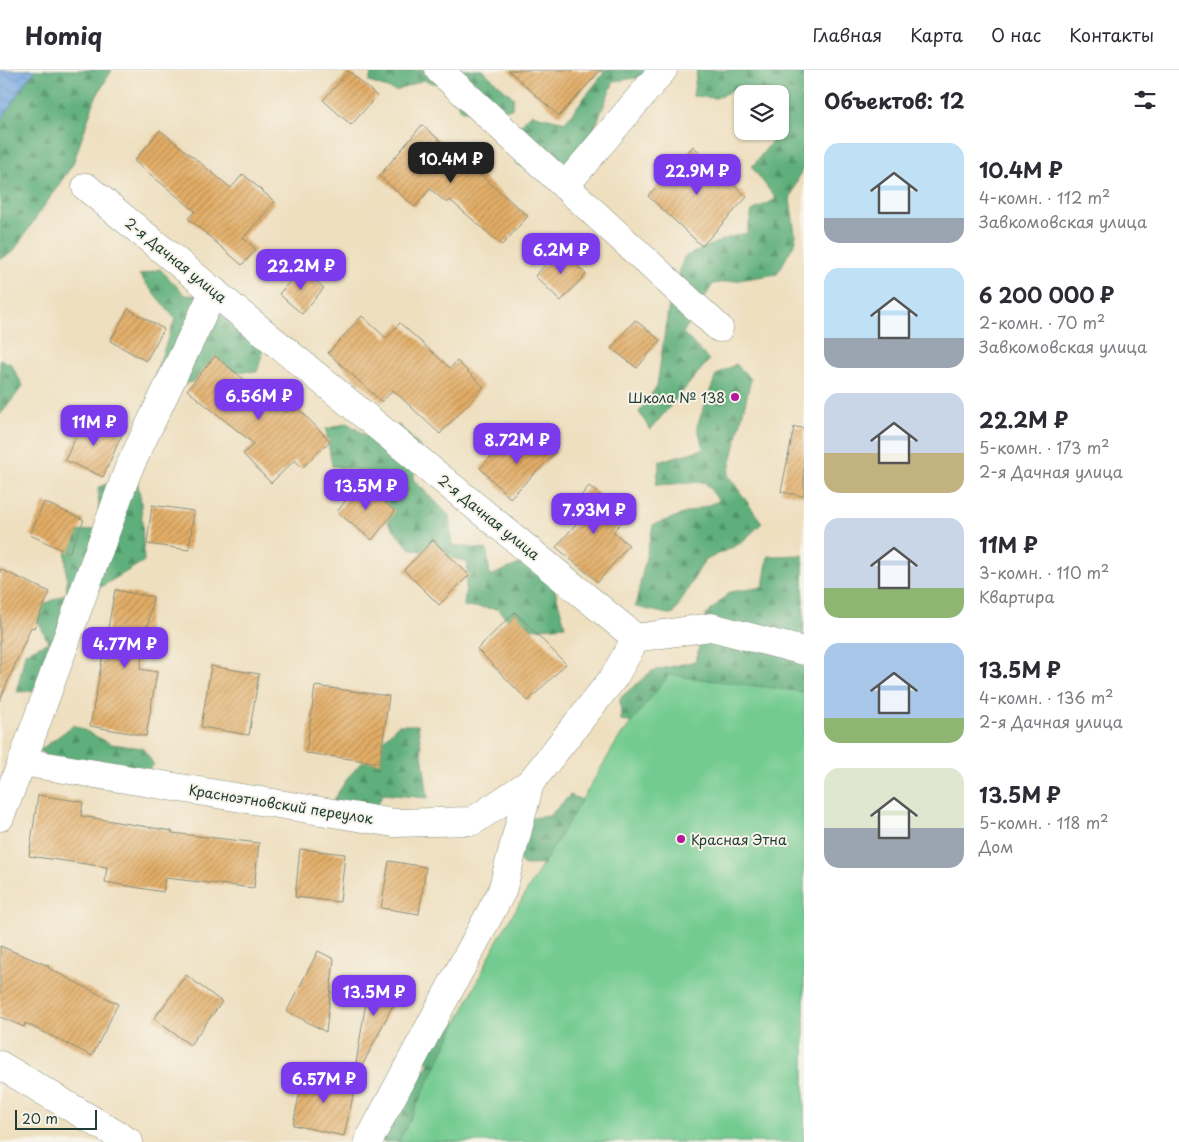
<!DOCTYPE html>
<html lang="ru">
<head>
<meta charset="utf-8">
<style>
	:root { --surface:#fff; --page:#f7f7f7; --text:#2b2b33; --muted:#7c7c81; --line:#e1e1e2; --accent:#7c3aed }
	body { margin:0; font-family:"Playpen Sans",sans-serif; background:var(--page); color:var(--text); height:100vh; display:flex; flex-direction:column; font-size:19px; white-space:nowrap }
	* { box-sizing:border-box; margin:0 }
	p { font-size:16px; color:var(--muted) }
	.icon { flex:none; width:28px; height:28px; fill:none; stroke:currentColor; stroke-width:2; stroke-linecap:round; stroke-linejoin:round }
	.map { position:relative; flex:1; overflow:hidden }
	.drawer { display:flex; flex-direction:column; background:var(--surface); width:375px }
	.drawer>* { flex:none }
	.buttons { position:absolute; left:734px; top:15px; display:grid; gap:10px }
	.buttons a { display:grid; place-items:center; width:55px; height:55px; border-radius:10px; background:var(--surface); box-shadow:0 1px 4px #0004; font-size:25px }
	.scale { position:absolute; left:15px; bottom:12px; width:82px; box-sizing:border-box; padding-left:5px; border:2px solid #1f3d34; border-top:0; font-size:14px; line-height:18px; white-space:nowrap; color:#1f3d34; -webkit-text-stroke:4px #f7f3e8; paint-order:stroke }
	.price { position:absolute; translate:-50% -42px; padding:0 11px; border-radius:10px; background:var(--accent); color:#fff; font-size:16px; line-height:32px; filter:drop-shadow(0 1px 2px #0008) }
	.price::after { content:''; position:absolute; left:50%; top:30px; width:15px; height:11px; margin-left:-8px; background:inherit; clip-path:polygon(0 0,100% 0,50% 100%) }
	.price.active { background:#222; color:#fff }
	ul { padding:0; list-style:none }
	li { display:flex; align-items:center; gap:15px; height:125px; padding:0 20px }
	li span { display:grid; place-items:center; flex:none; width:140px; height:100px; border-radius:15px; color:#555 }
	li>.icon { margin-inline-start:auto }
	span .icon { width:60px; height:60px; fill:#fffc; stroke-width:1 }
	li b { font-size:21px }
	h2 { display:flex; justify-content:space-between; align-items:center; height:60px; padding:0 20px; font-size:21px }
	header { display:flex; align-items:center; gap:30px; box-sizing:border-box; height:70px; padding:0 25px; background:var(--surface); border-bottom:1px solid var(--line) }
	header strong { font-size:24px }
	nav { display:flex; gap:28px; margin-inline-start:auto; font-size:18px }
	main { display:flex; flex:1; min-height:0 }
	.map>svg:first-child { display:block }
	.forest { fill:url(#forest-firs); stroke:#3e7658 }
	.pitch { fill:#73cb91; stroke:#498462 }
	.water { fill:url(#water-waves); stroke:#4b728a }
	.building { fill:url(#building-hatch) }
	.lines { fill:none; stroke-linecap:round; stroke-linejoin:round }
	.minor-casing { stroke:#868e7a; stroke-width:29 }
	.minor { stroke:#fff; stroke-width:28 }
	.poi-dot { fill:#b5179e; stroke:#f7f3e8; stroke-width:2 }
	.labels { text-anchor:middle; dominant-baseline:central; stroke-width:4; stroke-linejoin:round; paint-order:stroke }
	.street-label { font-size:14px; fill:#1f3d34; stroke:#f7f3e8 }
	.poi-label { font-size:14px; fill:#1f3d34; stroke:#f7f3e8; text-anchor:end }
</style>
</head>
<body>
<header>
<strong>Homiq</strong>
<nav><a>Главная</a><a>Карта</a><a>О нас</a><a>Контакты</a></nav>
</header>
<main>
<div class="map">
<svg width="804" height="1072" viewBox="0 0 804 1072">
	<defs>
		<pattern id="forest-firs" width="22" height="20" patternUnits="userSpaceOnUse" patternTransform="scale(1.25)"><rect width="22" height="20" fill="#5eaf7b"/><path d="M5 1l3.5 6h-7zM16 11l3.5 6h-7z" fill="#4d9066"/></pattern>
		<pattern id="water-waves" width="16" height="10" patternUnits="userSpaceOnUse" patternTransform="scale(1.25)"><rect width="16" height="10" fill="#77a7e1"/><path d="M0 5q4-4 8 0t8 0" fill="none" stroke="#6189b7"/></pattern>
		<pattern id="building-hatch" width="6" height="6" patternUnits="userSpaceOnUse" patternTransform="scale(1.25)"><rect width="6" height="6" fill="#e3ad66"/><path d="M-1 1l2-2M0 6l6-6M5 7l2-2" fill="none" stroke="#b78e55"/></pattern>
	</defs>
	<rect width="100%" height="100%" fill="#f7f3e8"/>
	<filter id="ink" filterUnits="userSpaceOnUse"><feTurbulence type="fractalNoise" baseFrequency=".02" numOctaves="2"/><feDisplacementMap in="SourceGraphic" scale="10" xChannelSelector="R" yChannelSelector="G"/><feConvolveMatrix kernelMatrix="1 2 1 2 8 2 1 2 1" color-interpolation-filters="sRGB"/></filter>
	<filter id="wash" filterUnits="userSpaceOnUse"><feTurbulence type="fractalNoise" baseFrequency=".0096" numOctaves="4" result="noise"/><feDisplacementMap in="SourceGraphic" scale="20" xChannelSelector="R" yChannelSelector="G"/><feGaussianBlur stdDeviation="1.12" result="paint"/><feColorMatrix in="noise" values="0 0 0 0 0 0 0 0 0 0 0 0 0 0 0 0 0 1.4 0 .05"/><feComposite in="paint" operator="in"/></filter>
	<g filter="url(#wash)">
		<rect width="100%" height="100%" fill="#eedfbf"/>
		<g class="forest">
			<path d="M28 0H112L95 29 73 94 12 183 0 189V50Z"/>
			<path d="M372 0H482L514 28 512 39 462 41 447 17 423 10 396 21 369 12Z"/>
			<path d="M601 0H669L668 4 614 11 587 76 544 109 516 93V60L531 44 565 52 604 3Z"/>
			<path d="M697 0 804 1V94L790 129 796 171 777 204 713 214 683 263 709 290 650 360 639 342 657 316 668 240 684 187 730 167 747 163 752 141 776 129 752 97 780 61V24H746L745 14 716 28 693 26Z"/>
			<path d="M160 199 185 225 219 227 269 261 257 302 218 300 173 320 154 307 175 249 139 205Z"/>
			<path d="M0 289 11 294 23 316 0 345Z"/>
			<path d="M736 294 751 309 728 405 762 453 741 473 704 491 673 545 635 537 653 455 719 431 705 412 656 415 660 391 704 379 697 356 716 305Z"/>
			<path d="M347 353 367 366 399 355 420 377 413 409 449 445 452 475 487 480 490 506 524 492 552 510 565 556 518 560 497 539 464 536 468 492 409 478 378 440 382 404 332 396 326 359Z"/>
			<path d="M136 404 141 431 144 491 91 523 58 620 17 622 25 583 48 572 33 540 67 523 65 464 100 458 98 417Z"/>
			<path d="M803 485 804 633 657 659 621 650 620 628 652 601 696 591 706 545 730 522 763 517 768 486Z"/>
			<path d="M74 655 111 674 143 678 154 695 120 720 64 710 40 680Z"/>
			<path d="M398 655H418L428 728 383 724 364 760 329 737 349 706Z"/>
			<path d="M570 725 597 736 570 794 524 795 505 777 509 750 549 746Z"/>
			<path d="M449 947 466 962 412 1072H383L374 1031 387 1020 414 1017 429 995 416 967Z"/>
		</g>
		<path class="pitch" d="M669 605 804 622V1072H399L498 869 619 668Z"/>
		<path class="water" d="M0 0H36L26 11 0 52Z"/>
		<g id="blocks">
			<g class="building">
				<path d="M508 0H601L559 46Z"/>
				<path d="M349 1 377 26 351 55 323 30Z"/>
				<path d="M422 55 528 146 502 175 450 130 447 133 430 119 415 137 379 106Z"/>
				<path d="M160 60 231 118 243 104 275 132 243 168 256 179 242 195 188 148 195 141 134 91Z"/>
				<path d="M693 76 747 127 702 176 648 126Z"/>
				<path d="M560 179 586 204 561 231 535 206Z"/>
				<path d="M301 198 324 218 302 244 279 224Z"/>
				<path d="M128 239 164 259 146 291 110 271Z"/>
				<path d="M362 246 386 268 400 253 450 298 457 291 484 317 440 364 393 320 382 332 328 283Z"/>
				<path d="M635 250 660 270 637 298 611 278Z"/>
				<path d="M215 286 286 343 295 335 330 371 302 398 295 390 271 413 243 384 254 374 187 320Z"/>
				<path d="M85 347 122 364 103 407 65 390Z"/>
				<path d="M794 357 804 358V426L781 422Z"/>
				<path d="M539 365 556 382 510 428 480 398 508 370 521 383Z"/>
				<path d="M360 412 395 441 372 470 337 442Z"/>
				<path d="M589 416 626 447 613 462 629 475 598 512 556 477 582 447 571 438Z"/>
				<path d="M44 432 84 450 69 483 30 465Z"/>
				<path d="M152 435 194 441 189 480 147 474Z"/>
				<path d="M433 470 469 505 439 535 404 500Z"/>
				<path d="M0 499 50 522 34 558 31 557 0 630Z"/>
				<path d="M115 520 153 527 140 599 157 602 146 666 90 656Z"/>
				<path d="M515 542 566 594 528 631 477 579Z"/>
				<path d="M211 596 259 604 249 665 201 657Z"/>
				<path d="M315 616 389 626 380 693 306 683Z"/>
				<path d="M38 725 83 732 81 746 172 761V763L259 773 254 818 165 808 163 822 105 812 107 797 29 786Z"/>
				<path d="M300 779 345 784 340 832 295 827Z"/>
				<path d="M389 791 426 797 419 844 381 838Z"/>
				<path d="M0 876 49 896 48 898 118 934 92 986 25 953 24 957 0 947Z"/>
				<path d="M318 881 334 889 326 962 287 941Z"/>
				<path d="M186 905 222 932 190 975 154 949Z"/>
				<path d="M370 908 399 923 360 1000 355 999Z"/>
				<path d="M304 1002 356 1013 344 1066 293 1055Z"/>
			</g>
		</g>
	</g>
	<g filter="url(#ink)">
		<use href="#blocks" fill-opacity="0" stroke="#868e7a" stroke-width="1"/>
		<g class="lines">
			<defs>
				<g id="minor">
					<path d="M439 0 719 258"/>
					<path d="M565 116 663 0"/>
					<path d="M86 117 636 568"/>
					<path d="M636 568 711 557 804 581"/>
					<path d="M22 692 394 753 473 751 530 713"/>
					<path d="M0 747 22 692 128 400 214 221"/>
					<path d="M0 995 129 1072"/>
					<path d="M368 1072 502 821 530 713 614 607 636 568"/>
				</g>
			</defs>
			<use href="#minor" class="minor-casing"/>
			<use href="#minor" class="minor"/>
		</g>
	</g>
	<g class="poi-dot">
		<circle cx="735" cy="327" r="5"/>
		<circle cx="681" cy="769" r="5"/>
	</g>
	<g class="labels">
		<g class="street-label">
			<text transform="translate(176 190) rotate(39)">2-я Дачная улица</text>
			<text transform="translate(489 447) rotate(39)">2-я Дачная улица</text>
			<text transform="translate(281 734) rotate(9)">Красноэтновский переулок</text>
		</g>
		<g class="poi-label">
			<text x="725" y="327">Школа № 138</text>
			<text x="691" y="769" text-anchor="start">Красная Этна</text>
		</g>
	</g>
</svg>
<div class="buttons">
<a><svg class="icon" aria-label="layers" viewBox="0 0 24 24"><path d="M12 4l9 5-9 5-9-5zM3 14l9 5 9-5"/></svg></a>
</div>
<div class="scale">20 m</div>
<b class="price active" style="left:451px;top:114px">10.4M ₽</b>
<b class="price" style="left:697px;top:126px">22.9M ₽</b>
<b class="price" style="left:561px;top:205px">6.2M ₽</b>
<b class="price" style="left:301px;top:221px">22.2M ₽</b>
<b class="price" style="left:259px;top:351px">6.56M ₽</b>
<b class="price" style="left:94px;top:377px">11M ₽</b>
<b class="price" style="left:517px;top:395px">8.72M ₽</b>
<b class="price" style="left:366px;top:441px">13.5M ₽</b>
<b class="price" style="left:594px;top:465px">7.93M ₽</b>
<b class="price" style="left:125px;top:599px">4.77M ₽</b>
<b class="price" style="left:374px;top:947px">13.5M ₽</b>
<b class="price" style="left:324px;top:1034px">6.57M ₽</b>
</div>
<section class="drawer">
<h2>Объектов: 12<svg class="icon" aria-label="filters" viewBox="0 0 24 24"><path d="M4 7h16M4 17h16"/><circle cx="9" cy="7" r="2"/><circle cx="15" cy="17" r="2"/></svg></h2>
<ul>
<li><span style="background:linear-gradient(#bfe0f5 75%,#9aa5b1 0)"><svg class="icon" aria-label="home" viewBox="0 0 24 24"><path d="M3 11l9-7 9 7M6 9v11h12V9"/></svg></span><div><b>10.4M ₽</b><p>4-комн. · 112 m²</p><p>Завкомовская улица</p></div></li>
<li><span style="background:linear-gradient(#bfe0f5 70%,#9aa5b1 0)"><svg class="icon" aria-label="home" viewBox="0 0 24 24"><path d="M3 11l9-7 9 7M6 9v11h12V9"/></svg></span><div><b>6 200 000 ₽</b><p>2-комн. · 70 m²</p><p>Завкомовская улица</p></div></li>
<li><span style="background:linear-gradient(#c9d6e8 60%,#c2b280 0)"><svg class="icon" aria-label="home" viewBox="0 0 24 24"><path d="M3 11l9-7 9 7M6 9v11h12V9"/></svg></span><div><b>22.2M ₽</b><p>5-комн. · 173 m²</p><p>2-я Дачная улица</p></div></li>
<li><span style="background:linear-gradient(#c9d6e8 70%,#8fb573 0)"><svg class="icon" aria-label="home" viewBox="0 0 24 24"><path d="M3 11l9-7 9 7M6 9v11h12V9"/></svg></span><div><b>11M ₽</b><p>3-комн. · 110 m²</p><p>Квартира</p></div></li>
<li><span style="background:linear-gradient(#a9c7e8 75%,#8fb573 0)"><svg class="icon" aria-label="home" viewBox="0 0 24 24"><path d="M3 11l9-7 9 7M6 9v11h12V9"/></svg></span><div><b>13.5M ₽</b><p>4-комн. · 136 m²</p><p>2-я Дачная улица</p></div></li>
<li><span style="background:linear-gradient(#dfe7d0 60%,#9aa5b1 0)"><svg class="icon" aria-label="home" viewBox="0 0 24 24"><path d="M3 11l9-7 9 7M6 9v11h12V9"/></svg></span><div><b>13.5M ₽</b><p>5-комн. · 118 m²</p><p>Дом</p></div></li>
</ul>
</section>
</main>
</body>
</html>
